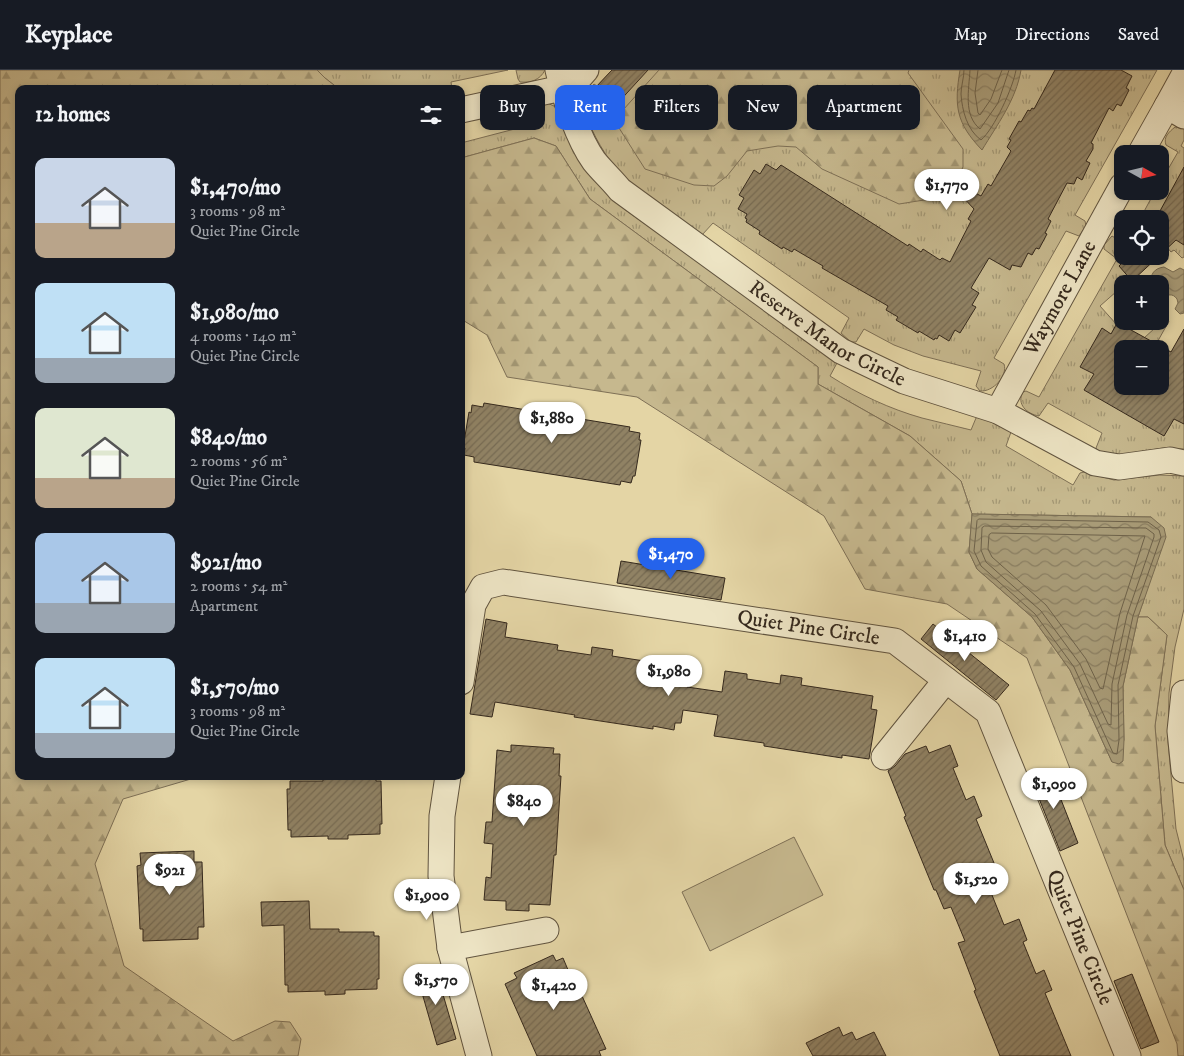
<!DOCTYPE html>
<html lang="en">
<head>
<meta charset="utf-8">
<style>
	:root { --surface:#171b24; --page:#242831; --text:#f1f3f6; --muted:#9ea1a6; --line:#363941; --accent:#2563eb }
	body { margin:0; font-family:"IM FELL DW Pica",serif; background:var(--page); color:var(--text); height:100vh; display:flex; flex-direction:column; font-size:19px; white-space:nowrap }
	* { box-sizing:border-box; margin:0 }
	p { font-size:16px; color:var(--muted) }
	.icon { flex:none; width:28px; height:28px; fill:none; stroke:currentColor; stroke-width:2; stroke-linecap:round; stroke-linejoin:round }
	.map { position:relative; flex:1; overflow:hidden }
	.side { position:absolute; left:15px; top:15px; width:450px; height:695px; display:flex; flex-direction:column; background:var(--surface); border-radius:10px; box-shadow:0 2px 8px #0003 }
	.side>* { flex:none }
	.top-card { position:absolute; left:480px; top:15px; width:475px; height:45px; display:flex; gap:10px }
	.needle { width:32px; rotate:98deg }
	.buttons { position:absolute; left:1114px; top:75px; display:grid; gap:10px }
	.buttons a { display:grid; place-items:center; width:55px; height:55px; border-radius:10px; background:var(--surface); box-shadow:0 2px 8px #0003; font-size:25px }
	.price { position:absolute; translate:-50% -42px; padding:0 11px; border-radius:18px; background:#fff; color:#222; font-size:16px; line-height:32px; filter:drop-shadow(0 1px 2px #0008) }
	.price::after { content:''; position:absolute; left:50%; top:30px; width:15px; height:11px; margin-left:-8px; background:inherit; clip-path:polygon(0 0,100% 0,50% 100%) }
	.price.current { background:var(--accent); color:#fff }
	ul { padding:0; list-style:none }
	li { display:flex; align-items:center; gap:15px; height:125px; padding:0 20px }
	li span { display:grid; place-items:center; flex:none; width:140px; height:100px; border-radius:10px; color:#555 }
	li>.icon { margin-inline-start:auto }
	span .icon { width:60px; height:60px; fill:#fffc; stroke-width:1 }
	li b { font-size:21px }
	h2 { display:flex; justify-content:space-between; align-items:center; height:60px; padding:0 20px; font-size:21px }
	.tag { padding:0 18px; border-radius:10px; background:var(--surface); box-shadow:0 2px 8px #0003; font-size:18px; line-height:45px }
	.tag.current { background:var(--accent); color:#fff }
	header { display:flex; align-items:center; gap:30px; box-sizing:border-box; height:70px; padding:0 25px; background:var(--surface); border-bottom:1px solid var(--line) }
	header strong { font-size:24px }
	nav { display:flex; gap:28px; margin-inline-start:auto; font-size:18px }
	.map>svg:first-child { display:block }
	.grass { fill:url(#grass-tufts); stroke:#7e7056 }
	.forest { fill:url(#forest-firs); stroke:#7e7056 }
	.pitch { fill:#c6b88e; stroke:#7e7056 }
	.water { fill:url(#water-waves); stroke:#7a6d53 }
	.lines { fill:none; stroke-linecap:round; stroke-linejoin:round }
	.shore { stroke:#6e624a; stroke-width:1 }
	.building { fill:url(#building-hatch); stroke:#35291d; fill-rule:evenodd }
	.minor-casing { stroke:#61543f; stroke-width:27 }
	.minor { stroke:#ede4c4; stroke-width:25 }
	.labels { text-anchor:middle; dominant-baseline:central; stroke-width:4; stroke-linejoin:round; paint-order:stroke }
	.street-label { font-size:21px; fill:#35291d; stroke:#ede4c4 }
</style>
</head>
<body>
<header>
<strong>Keyplace</strong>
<nav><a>Map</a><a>Directions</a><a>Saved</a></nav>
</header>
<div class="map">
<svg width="1184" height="986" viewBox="0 0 1184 986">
	<defs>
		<pattern id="grass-tufts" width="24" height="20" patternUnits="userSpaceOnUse" patternTransform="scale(1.25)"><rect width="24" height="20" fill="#c6b88e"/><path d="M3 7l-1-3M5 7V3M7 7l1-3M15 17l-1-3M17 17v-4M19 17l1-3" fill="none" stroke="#a29673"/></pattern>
		<pattern id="forest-firs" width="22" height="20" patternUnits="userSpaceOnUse" patternTransform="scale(1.25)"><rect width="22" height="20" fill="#c6b88e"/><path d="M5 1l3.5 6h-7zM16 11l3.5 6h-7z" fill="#a29673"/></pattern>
		<pattern id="water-waves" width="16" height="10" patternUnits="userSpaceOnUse" patternTransform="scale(1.25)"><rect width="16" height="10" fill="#a89b77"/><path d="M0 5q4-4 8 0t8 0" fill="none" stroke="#8a7e61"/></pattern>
		<pattern id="building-hatch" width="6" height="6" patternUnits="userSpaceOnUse" patternTransform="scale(1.25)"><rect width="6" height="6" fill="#908264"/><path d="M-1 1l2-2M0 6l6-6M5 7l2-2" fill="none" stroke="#766a52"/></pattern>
	</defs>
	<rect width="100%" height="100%" fill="#e4d5a5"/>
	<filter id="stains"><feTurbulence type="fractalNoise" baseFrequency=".004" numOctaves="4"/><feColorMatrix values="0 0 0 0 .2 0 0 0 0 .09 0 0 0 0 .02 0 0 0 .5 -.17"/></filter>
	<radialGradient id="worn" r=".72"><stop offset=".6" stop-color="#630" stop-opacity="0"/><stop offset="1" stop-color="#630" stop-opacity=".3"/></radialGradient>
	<g class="grass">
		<path d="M317 0H508L451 12 452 19H339L325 8Z"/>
		<path d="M516 0H545C540 10 531 13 520 12L518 9Z"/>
		<path d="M612 0H1157L1075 145 1085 151 1086 156 1079 166 1066 161 994 288 1004 294C1008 306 993 322 980 321L976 316 981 301 923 286 894 275 864 259 856 272H851L841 263 849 248 713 153 702 165C675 145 637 124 616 98 600 79 590 57 581 34L584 25 594 14 597 16Z"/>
		<path d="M547 33 554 36 559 42 606 122 624 139 835 289 837 293 830 306C858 324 890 339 922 348 938 352 955 356 971 360L976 348 979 346H983L1011 362 1006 376 1073 415 1080 403 1084 402 1114 410 1160 405 1184 406V539L1175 577 1169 623 1168 672 1176 759 1184 791V820L1165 775 1155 656 1167 565 1148 547H1138L1151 507V447L972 444 961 411 910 366 818 314V297L590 129 556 76 534 68 461 88V73L530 55 527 36Z"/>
		<path d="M1175 57 1184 58V70L1181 76 1184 78V187L1182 188 1174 180 1171 182 1166 176 1160 149H1140L1155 121H1160V113L1178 82 1166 75C1163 67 1169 62 1175 57Z"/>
		<path d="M1112 166 1122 172V186H1155L1126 214H1122V227L1117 221 1100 236 1117 255 1144 268 1166 248 1169 251 1154 278 1122 279V316H1160L1184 285V379L1163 378 1120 385 1098 381 1096 378 1102 363 1048 333 1039 346C1027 344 1016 334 1023 322L1026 321 1039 327 1117 189 1104 179V175Z"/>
	</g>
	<g class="forest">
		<path d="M0 0H317L325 8 339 19H19V706H201L123 729 95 794 124 896 233 971 275 951 290 952 301 969 298 986H0Z"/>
		<path d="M659 0H909L908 3 963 79V97L949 126 899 134 822 99 796 77 778 76 747 81 727 106 714 116 694 115 645 99 614 50Z"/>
		<path d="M534 68 556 76 590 129 818 297V314L910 366 961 411 972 444 969 482 977 499 1032 547 1070 600 1112 692 1124 670 1123 616 1138 547H1148L1167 565 1155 656 1165 775 1184 820V986H1178L1177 974 1027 588 947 534 865 519 824 446 637 327 507 307 487 265 461 249V88Z"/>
	</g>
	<path class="pitch" d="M794 767 823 825 710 881 682 822Z"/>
	<g class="water">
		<path d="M960 0H1021C1016 30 997 55 982 80 956 53 954 36 960 0Z"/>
		<path d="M1164 197 1173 202 1180 198 1184 200V243L1180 244 1175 239 1178 233 1177 229C1173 223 1167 224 1162 229L1160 240V214H1152C1149 204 1155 198 1164 197Z"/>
		<path d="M972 444 1151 447 1164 458 1166 467 1138 547 1123 616 1124 670 1123 691 1119 694 1112 692 1070 600 1032 547 977 499 969 482Z"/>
	</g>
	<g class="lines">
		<g class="shore">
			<path d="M964 0C964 8 961 16 961 24 962 40 967 60 981 70 994 59 1013 18 1016 0"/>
			<path d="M970 0C969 20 963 45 980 59L998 33 1009 0"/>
			<path d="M978 0 975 23 978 43 980 45 991 29 1002 0"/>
			<path d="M979 449 1148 452 1159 460 1161 467 1133 546 1118 615 1119 670 1117 684 1113 683 1074 597 1035 544 981 496 974 481 977 451Z"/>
			<path d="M985 456 1146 458 1154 464V467L1127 545 1112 614 1111 655 1108 654 1080 594 1041 541 986 492 981 480 982 458Z"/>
			<path d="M992 463 1145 466 1120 543 1103 619 1100 618 1086 589 1046 535 992 487 988 479 989 465Z"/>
		</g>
	</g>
	<g class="building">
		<path d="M612 0H648L616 35 596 17Z"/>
		<path d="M1055 0H1121L1132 6 1126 18 1129 20 1121 36 1117 34 1113 41 1109 38 1091 73 1093 74V79L1086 91 1090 93 1082 110 1077 107 1074 114 1067 113 1048 149 1051 151 1045 163 1047 164 1039 179 1036 178 1032 185 1028 183 1021 197 1012 195 1010 200 989 188 971 218 979 223 972 235 976 237 960 263 955 260 949 271 939 265 937 269 935 268 934 270 919 261 918 263 896 250 898 247 886 240 888 236 822 198 823 196 794 179 792 182 783 177 782 179 759 164 760 161 746 152 747 149 745 148 747 144 738 139 744 128 739 125 754 100 760 104 766 94 776 100 781 95 908 176 909 174 921 182 923 179 940 190 942 188 950 192 971 151 968 149 974 139 949 112 950 110 981 126 988 114 991 116 1011 81 1007 77 1011 70 1009 69 1019 51 1021 52 1028 40 1030 41 1032 38 1034 39Z"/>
		<path d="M1184 97V175L1176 170 1160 185V141Z"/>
		<path d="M1129 186H1159L1132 211 1119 196Z"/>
		<path d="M1122 244V255L1171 282 1184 259V354L1174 349 1164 366 1084 320 1094 304 1080 297 1102 258 1111 264ZM1122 279H1160V316H1122Z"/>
		<path d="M484 333 630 357 629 361 640 363 639 370H641L635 406H633L631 413 621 411 620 415 474 392V387L464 385 465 378H463L469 342 471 343 472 335 483 337Z"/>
		<path d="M621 491 725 508 721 530 617 513Z"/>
		<path d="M486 549 507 553 505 567 558 575 557 580 591 585 592 577 613 580 612 586 683 597 681 610 687 611V617L722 622 725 601 747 604V609L780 614 781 605 802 608 801 615 873 626 871 639 877 640 869 689 842 685V688L764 676V673L714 666 718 645 683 640 681 653H675L674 660 653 656V659L574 647 575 645 495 632 492 647 470 644Z"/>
		<path d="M933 554 1009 615 996 630 921 569Z"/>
		<path d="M511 675 554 678 553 684H560L559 706H561L556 785H554L550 835 529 834V841L506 840V831L484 830 486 807 491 808 493 774 484 773 486 752H492L497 680 511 682Z"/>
		<path d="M950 675 958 696 953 698 966 730 974 726 982 746 976 749 1003 815 990 820 1004 855 1019 849 1027 870 1023 872 1036 904 1044 900 1052 920 1045 923 1071 986H1000L974 921 976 920 958 873 965 871 951 837 944 839 936 820H934L904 747 906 746 888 701 895 696 905 684 926 676 929 683Z"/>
		<path d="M1049 699 1078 773 1060 781 1030 706Z"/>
		<path d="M323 706 376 707V711H381L382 754H380V764L348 765V769H328V766L291 767V760H288L287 719H290V711H323Z"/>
		<path d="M194 781V792H202L204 857H198V869L143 871V859H140L137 796 141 795 140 783Z"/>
		<path d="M309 831 310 859H339V862H374V866H379V909H377V919L345 920V924L325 925V921L288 922V915H285L284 855 262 856 261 832Z"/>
		<path d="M553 885 556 891 563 888 571 907 573 906 606 979 599 981 601 986H537L505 914 517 908 514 903Z"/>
		<path d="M435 897 456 969 437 975 416 902Z"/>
		<path d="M1132 904 1159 972 1141 979 1114 911Z"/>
		<path d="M839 957 843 966 852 962 856 970 874 962 886 986H813L806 973Z"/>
	</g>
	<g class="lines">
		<defs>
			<g id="minor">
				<path id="s1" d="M558 0C564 26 578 69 594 91 602 101 612 110 620 120L841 281 904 311 998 341 1095 393 1119 397 1170 390 1184 393"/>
				<path d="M1167 36 1184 5"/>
				<path d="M461 40 562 18 578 9 586 0"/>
				<path d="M1140 84 1167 36 1184 46"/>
				<path id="s2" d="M998 341 1122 116"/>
				<path id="s3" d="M461 612 473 535 483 517 503 512 895 571 988 642 1128 986"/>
				<path d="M1184 623 1180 661 1184 700"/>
				<path d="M884 687 946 610"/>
				<path d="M448 706 442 746 441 806 450 878 479 986"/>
				<path d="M450 878 546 860"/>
			</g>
		</defs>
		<use href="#minor" class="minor-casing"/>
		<use href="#minor" class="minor"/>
	</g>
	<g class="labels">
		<g class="street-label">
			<text stroke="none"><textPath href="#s2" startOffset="129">Waymore Lane</textPath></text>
			<text stroke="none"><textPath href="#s1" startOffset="390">Reserve Manor Circle</textPath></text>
			<text stroke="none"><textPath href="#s3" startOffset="428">Quiet Pine Circle</textPath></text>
			<text stroke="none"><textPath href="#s3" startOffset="876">Quiet Pine Circle</textPath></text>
		</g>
	</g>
	<rect width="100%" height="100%" filter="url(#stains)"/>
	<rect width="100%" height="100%" fill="url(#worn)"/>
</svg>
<div class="buttons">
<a><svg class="needle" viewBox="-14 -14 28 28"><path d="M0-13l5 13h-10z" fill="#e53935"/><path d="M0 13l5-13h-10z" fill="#9ea1a6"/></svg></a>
<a><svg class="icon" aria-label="locate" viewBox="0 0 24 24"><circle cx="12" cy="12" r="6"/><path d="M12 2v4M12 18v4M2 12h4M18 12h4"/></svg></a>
<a>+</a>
<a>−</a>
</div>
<b class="price" style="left:947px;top:141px">$1,770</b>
<b class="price" style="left:552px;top:374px">$1,880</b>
<b class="price current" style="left:671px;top:510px">$1,470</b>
<b class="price" style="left:965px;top:592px">$1,410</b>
<b class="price" style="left:669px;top:627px">$1,980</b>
<b class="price" style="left:1054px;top:740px">$1,090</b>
<b class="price" style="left:524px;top:757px">$840</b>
<b class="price" style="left:170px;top:826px">$921</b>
<b class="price" style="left:976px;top:835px">$1,520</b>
<b class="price" style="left:427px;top:851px">$1,900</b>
<b class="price" style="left:436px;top:936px">$1,570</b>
<b class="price" style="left:554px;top:941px">$1,420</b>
<div class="top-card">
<a class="tag">Buy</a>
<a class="tag current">Rent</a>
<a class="tag">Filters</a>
<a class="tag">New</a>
<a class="tag">Apartment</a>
</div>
<section class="side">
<h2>12 homes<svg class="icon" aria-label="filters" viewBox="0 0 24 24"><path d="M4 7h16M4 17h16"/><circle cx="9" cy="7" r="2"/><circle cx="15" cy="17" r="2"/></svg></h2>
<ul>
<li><span style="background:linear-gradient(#c9d6e8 65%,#b9a48a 0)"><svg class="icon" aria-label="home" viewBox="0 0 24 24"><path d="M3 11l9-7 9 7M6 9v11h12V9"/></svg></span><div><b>$1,470/mo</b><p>3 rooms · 98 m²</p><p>Quiet Pine Circle</p></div></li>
<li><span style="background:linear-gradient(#bfe0f5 75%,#9aa5b1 0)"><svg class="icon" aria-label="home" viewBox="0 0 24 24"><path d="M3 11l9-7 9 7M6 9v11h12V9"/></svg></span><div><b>$1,980/mo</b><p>4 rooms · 140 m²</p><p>Quiet Pine Circle</p></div></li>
<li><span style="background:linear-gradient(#dfe7d0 70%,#b9a48a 0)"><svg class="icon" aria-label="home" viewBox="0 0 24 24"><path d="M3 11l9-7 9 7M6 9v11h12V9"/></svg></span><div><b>$840/mo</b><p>2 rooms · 56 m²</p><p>Quiet Pine Circle</p></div></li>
<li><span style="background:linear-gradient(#a9c7e8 70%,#9aa5b1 0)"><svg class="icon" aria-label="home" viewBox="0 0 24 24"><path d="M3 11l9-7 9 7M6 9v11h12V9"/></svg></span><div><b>$921/mo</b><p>2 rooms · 54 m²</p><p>Apartment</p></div></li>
<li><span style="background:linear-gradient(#bfe0f5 75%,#9aa5b1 0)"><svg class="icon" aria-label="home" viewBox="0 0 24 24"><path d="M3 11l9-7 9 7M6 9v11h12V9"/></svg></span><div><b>$1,570/mo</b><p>3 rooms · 98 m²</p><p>Quiet Pine Circle</p></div></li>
</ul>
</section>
</div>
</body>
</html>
